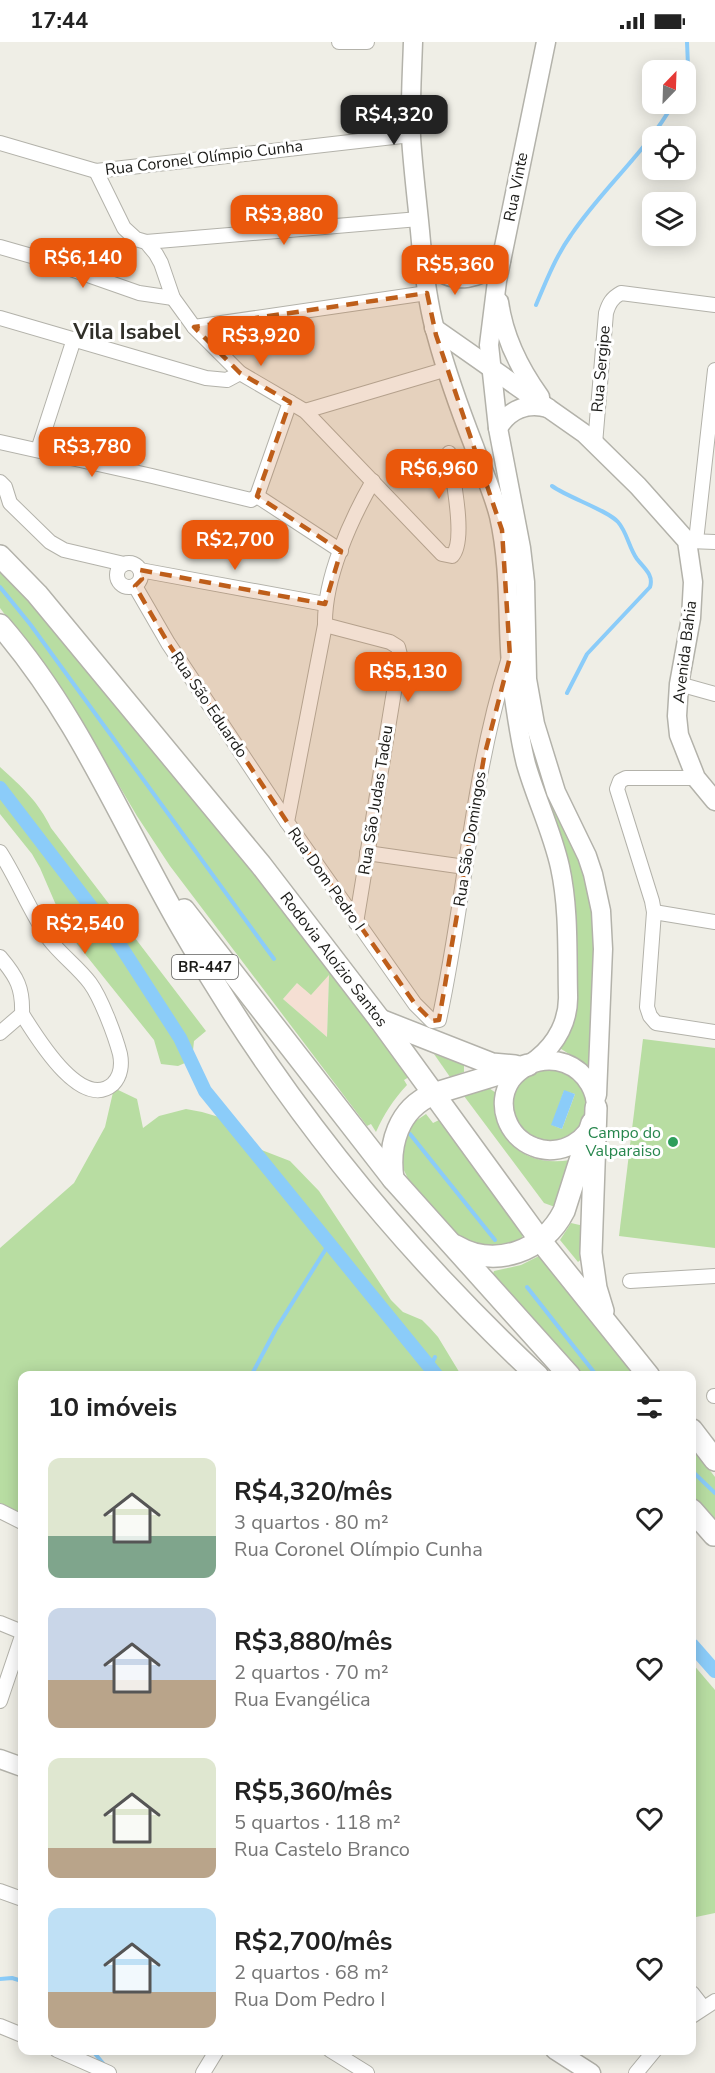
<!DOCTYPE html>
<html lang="pt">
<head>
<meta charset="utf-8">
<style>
	:root { --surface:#fff; --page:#f6f6f6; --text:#222; --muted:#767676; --accent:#ea580c }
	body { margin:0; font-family:"Nunito Sans",sans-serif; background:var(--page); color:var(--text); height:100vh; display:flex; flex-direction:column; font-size:22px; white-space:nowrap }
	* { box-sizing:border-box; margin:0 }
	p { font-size:20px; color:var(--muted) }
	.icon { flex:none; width:33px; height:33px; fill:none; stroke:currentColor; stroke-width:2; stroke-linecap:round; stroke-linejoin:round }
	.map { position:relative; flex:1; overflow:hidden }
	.drawer { position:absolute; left:18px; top:1329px; width:678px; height:684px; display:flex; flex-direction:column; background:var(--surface); border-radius:12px; box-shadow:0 3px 15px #0003 }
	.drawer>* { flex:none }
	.needle { width:39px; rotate:23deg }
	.fabs { position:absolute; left:642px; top:18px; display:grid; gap:12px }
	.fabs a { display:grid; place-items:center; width:54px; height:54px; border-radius:12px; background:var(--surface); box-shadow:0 3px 15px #0003; font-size:30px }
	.price { position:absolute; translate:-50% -51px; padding:0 14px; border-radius:12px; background:var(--accent); color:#fff; font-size:20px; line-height:39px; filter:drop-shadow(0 2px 3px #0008) }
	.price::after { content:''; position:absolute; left:50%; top:36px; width:18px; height:14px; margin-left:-9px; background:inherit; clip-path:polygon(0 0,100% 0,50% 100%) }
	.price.active { background:#222; color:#fff }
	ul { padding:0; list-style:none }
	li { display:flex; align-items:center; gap:18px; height:150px; padding:0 30px }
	li span { display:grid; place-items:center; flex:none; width:168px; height:120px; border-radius:12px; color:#555 }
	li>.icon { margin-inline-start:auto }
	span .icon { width:72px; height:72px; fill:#fffc; stroke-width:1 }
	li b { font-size:26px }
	h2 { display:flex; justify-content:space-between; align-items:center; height:72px; padding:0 30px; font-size:26px }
	.status { display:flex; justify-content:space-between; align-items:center; height:42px; padding:0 30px; background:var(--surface); direction:ltr }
	.status svg { height:16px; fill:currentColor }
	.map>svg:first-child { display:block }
	.industrial { fill:#f5dfd3 }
	.green { fill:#b8dda2; fill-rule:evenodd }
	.water { fill:#8bccf9 }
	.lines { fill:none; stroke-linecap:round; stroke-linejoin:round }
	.stream { stroke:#8bccf9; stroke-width:4 }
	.canal { stroke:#8bccf9; stroke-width:14 }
	.street-casing { stroke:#b3b2aa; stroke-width:16 }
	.secondary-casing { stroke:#b3b2aa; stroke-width:21 }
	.primary-casing { stroke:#b3b2aa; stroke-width:24 }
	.street { stroke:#fff; stroke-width:14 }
	.secondary { stroke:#fff; stroke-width:18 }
	.primary { stroke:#fff; stroke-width:21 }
	.marked { fill:#be5e1a; fill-opacity:0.2; stroke:#be5e1a; stroke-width:4.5; stroke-dasharray:12 8; stroke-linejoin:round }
	.leisure-dot { fill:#2e9e5b; stroke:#fff; stroke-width:2 }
	.labels { text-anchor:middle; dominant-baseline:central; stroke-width:6; stroke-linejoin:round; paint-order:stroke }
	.shield { fill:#fff; stroke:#5f5f5d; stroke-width:1.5 }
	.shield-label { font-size:15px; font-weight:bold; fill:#1b1b18 }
	.street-label { font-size:16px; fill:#1b1b18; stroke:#fff }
	.leisure-label { font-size:16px; fill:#27864d; stroke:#fff; text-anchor:end }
	.district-label { font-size:22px; font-weight:bold; fill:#302f29; stroke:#fff }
</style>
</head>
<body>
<div class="status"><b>17:44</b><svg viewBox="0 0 49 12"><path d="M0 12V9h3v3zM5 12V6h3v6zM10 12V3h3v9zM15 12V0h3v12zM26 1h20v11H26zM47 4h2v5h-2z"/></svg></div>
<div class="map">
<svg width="715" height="2031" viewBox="0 0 715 2031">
	<rect width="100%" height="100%" fill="#efeee6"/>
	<path class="industrial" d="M329 932 327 995 283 957 297 941Z"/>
	<g class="green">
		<path d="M0 526 52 584 232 800 409 1035 404 1038 407 1043C393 1058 384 1072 376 1090L371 1082 367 1084 170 824 137 774 70 660 0 566ZM329 933 327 995 283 957 297 941 311 953Z"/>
		<path d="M527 677 533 706 541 731 579 811 596 871 591 1019 588 1024 558 1005 573 869 529 707Z"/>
		<path d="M0 725C22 745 38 759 51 786L206 989 194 999 192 1018 178 1024 161 1022 154 998 77 902 59 870 40 826 32 812 0 772Z"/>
		<path d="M643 997 715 1006V1206L619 1194Z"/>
		<path d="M434 1012 464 1023V1030L450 1035Z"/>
		<path d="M556 1027C580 1037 598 1059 578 1085 573 1092 564 1097 555 1098 508 1105 490 1030 556 1027ZM564 1049 575 1052 562 1087 552 1083Z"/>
		<path d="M114 1046 137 1057 143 1086 159 1074 186 1067 202 1070 219 1075 230 1082 245 1097 259 1107 290 1119 319 1149 391 1258 403 1270 422 1278 430 1286 438 1295 461 1333 22 1334V1476L15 1468 0 1461V1206L74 1141 105 1085Z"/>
		<path d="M489 1046 496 1051C491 1097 525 1126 570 1118L555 1165 544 1161 464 1054Z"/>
		<path d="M426 1072 433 1081 439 1078 524 1190 520 1201 480 1206 455 1193 409 1139 402 1124 403 1094 413 1073 417 1078Z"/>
		<path d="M571 1181 584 1184V1215L578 1220 560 1198Z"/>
		<path d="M541 1213 635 1333H580L492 1234 494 1229 521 1223Z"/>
		<path d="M692 1405 715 1435V1480L692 1456Z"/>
		<path d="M692 1621 715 1648V1871L696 1875 692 1870Z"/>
	</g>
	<path class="water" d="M564 1048 575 1052 562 1087 551 1083Z"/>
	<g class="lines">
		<g class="stream">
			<path d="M686 36 688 24 687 0"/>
			<path d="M536 263C546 239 556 214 571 193 602 147 646 110 673 62"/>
			<path d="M552 444C569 456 607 468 618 480 627 490 629 506 637 517 644 526 654 533 650 545L587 612 567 651"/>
			<path d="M0 545 30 582 274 917"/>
			<path d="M410 1092 495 1198"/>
			<path d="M527 1245 597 1334"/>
			<path d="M429 1327 435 1315"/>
			<path d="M251 1334 276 1287 329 1202"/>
			<path d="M692 1429 715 1451"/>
			<path d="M0 1937 12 1936 22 1939"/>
			<path d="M92 2008 106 2025"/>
		</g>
		<g class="canal">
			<path d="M0 746 118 900 180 996 205 1049 437 1334"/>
			<path d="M692 1603 715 1629"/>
		</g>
		<defs>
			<g id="street">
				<path d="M339 0H367"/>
				<path d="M0 101 96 129 411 93"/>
				<path d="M96 129 124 186 136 197 146 200 156 212 161 221 173 256 194 285 240 331 305 369 442 512 452 514C467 499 452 432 449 411"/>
				<path d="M146 200 419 177"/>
				<path d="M0 205 42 217 139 251 173 256"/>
				<path d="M0 276 206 336 227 338 240 331"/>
				<path d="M194 285 427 251"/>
				<path d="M305 369 447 327"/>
				<path d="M0 400 152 434 251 458 257 454 290 360"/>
				<path d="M595 402 606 271C609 261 612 256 621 251L715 263"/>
				<path d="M38 408 74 297"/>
				<path d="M373 439C350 479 324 537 325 583L287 780 415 962 432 979 439 978C465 859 471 736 508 619"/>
				<path d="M0 440 5 445 10 461 50 500 64 508 124 522"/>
				<path d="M257 454 341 509"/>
				<path d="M689 499 715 500"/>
				<path d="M696 499 715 328"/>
				<circle cx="129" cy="533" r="12"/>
				<path d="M140 528 325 562"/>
				<path d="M135 544 168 601 287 780"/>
				<path d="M325 583 390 600 398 605 400 613 356 881"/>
				<path d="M679 642 715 652"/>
				<path d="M696 736H626L620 739 617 747 652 859 654 870 647 965 650 974 656 981 715 990"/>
				<path d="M0 810C18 838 30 870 49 897 61 913 78 925 90 941 101 956 115 993 120 1012 122 1022 121 1034 113 1042 81 1070 36 994 22 972"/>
				<path d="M367 811 465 825"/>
				<path d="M654 870 715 880"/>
				<path d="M0 915C17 935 23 946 22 972L0 991"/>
				<path d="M630 1239 715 1234"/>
				<path d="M714 1354H715"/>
				<path d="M0 1469 22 1480"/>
				<path d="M0 1581 22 1590"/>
				<path d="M0 1659 22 1594"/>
				<path d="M0 1849 22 1857"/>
				<path d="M692 1951 703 1965"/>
				<path d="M692 1974 715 1959"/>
				<path d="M0 1984 22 1993"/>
				<path d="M57 2008 109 2031"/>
				<path d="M330 2008 367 2031"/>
				<path d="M203 2031 217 2008"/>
				<path d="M636 2031 655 2008"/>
			</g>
			<g id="secondary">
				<path d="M413 0C412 31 410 63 411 95 413 126 417 158 420 189 423 224 427 261 437 295 447 332 460 368 474 404 482 427 493 450 499 474 513 536 505 600 515 662 518 682 521 703 526 722 536 757 552 789 560 825 569 866 567 910 568 953 569 978 557 1001 537 1017 528 1024 518 1028 511 1038 495 1062 507 1095 534 1105 546 1110 561 1109 573 1102 623 1072 583 1000 528 1023"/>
				<path d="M546 0 497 239 489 303 498 386 521 506 525 540 527 637 535 682 556 750 587 814 593 832 601 869 603 907 597 1053"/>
				<path d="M422 208C425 213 428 220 433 224 454 245 482 236 501 219"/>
				<path d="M499 260C504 296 519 326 540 355"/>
				<path d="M434 286 585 392 638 444 687 499 693 540 691 576 679 642 677 674 679 693 696 736 715 759"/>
				<path d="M498 386C509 368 527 360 548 366"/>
				<path d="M0 1717 22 1725"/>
				<path d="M555 2008 591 2031"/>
			</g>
			<g id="primary">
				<path id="s1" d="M0 514 37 552 261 823 380 978 540 1198 649 1334"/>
				<path d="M0 583C79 674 122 782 182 886 276 1052 398 1203 538 1334"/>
				<path d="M184 868 393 1137 570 1334"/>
				<path d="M380 978 492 1022 515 1024"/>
				<path d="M596 1066 591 1211 596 1246 603 1269"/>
				<path d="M393 1137C388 1103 398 1067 433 1052L528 1023"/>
				<path d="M456 1204C495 1227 544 1209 564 1169L592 1081"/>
				<path d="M692 1388 715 1418"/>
				<path d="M692 1468 714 1493"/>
			</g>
		</defs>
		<use href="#street" class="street-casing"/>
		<use href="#secondary" class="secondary-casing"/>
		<use href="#primary" class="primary-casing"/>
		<use href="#street" class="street"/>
		<use href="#secondary" class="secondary"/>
		<use href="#primary" class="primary"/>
	</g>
	<path class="marked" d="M427 251 436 293 502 488 510 615 484 715 439 978 432 979 415 962 287 780 168 601 135 544 142 537 140 528 325 562 341 509 257 454 290 360 240 331 194 285Z"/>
	<circle class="leisure-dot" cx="673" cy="1100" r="6"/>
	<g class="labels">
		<rect class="shield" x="172" y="913" width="66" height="24" rx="4.5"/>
		<g class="shield-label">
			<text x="205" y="925">BR-447</text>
		</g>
		<g class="street-label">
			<text transform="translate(204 116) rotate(-7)">Rua Coronel Olímpio Cunha</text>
			<text transform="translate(516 145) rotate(-79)">Rua Vinte</text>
			<text transform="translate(601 327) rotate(-85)">Rua Sergipe</text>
			<text transform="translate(685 610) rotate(-83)">Avenida Bahia</text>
			<text transform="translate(209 663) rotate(56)">Rua São Eduardo</text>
			<text transform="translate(376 758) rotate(-81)">Rua São Judas Tadeu</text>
			<text transform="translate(470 797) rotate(-81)">Rua São Domingos</text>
			<text transform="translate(326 837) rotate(55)">Rua Dom Pedro I</text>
			<text stroke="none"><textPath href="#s1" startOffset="524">Rodovia Aloízio Santos</textPath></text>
		</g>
		<g class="leisure-label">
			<text x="661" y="1091">Campo do<tspan x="661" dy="18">Valparaiso</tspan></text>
		</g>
		<g class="district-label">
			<text x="127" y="290">Vila Isabel</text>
		</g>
	</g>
</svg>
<div class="fabs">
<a><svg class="needle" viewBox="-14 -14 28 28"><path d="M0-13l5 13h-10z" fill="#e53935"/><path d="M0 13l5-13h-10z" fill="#767676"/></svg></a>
<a><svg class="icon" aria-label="locate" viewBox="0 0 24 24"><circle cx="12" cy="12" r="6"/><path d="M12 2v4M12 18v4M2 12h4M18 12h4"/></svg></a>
<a><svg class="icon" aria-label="layers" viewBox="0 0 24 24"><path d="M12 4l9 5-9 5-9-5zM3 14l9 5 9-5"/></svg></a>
</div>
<b class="price active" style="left:394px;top:104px">R$4,320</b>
<b class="price" style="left:284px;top:204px">R$3,880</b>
<b class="price" style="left:83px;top:247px">R$6,140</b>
<b class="price" style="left:455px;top:254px">R$5,360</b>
<b class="price" style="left:261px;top:325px">R$3,920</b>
<b class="price" style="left:92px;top:436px">R$3,780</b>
<b class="price" style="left:439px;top:458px">R$6,960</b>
<b class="price" style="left:235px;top:529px">R$2,700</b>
<b class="price" style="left:408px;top:661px">R$5,130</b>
<b class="price" style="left:85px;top:913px">R$2,540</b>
<section class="drawer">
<h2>10 imóveis<svg class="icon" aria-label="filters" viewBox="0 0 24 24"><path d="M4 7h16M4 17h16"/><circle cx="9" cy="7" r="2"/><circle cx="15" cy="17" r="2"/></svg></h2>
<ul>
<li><span style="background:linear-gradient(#dfe7d0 65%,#7fa58c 0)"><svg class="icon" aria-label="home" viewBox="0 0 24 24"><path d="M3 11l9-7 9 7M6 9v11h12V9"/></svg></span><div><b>R$4,320/mês</b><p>3 quartos · 80 m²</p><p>Rua Coronel Olímpio Cunha</p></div><svg class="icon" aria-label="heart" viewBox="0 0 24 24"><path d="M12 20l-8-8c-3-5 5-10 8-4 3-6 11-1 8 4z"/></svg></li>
<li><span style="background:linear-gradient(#c9d6e8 60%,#b9a48a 0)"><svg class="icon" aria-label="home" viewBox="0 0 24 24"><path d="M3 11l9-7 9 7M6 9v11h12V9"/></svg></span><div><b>R$3,880/mês</b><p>2 quartos · 70 m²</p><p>Rua Evangélica</p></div><svg class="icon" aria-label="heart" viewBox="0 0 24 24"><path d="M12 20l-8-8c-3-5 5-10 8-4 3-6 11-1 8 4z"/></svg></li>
<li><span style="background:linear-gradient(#dfe7d0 75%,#b9a48a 0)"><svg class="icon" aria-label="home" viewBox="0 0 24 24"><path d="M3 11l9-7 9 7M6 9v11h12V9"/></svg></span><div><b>R$5,360/mês</b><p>5 quartos · 118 m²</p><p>Rua Castelo Branco</p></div><svg class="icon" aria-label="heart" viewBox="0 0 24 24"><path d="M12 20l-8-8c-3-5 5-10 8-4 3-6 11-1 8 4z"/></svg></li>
<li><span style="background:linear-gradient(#bfe0f5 70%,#b9a48a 0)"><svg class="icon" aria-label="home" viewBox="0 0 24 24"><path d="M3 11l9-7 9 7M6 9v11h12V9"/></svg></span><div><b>R$2,700/mês</b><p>2 quartos · 68 m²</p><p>Rua Dom Pedro I</p></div><svg class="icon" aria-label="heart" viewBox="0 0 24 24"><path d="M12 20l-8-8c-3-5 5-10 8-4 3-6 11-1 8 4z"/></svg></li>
</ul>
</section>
</div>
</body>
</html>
